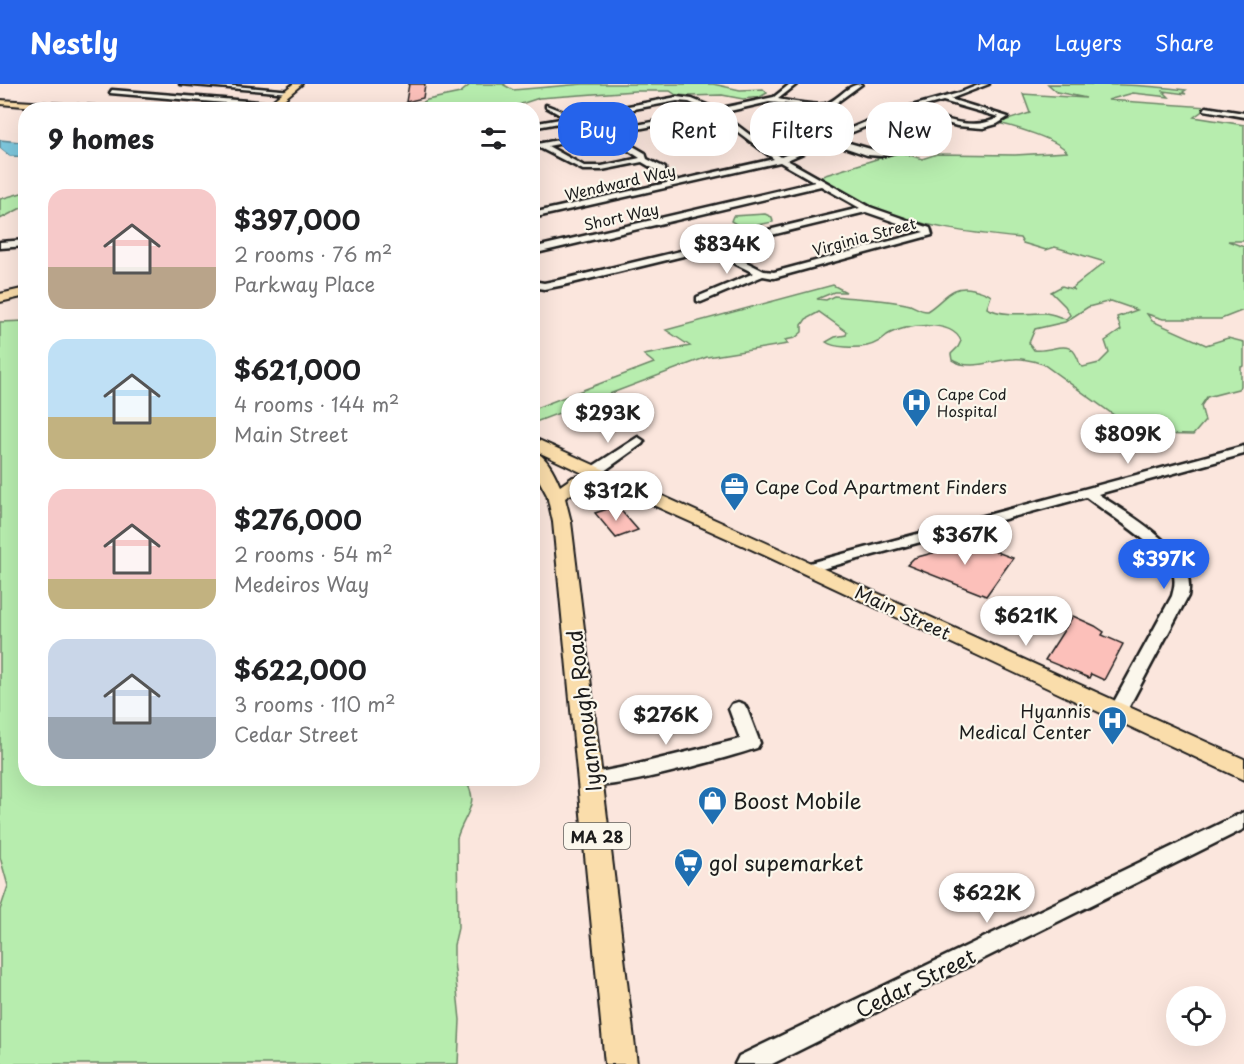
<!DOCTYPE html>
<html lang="en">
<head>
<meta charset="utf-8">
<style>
	:root { --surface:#fff; --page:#f6f6f6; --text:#202124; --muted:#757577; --accent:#2563eb }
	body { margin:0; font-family:"Playpen Sans",sans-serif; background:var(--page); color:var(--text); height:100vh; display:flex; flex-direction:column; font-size:22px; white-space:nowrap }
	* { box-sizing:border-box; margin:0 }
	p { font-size:20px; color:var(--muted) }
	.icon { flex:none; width:33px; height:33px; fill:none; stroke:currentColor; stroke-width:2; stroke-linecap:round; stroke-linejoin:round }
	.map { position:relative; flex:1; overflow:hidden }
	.details { position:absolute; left:18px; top:18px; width:522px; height:684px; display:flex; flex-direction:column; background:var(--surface); border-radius:24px; box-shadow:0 6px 24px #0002 }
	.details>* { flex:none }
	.guide { position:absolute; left:558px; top:18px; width:570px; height:54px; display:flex; gap:12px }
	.fabs { position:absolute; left:1166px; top:902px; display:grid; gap:12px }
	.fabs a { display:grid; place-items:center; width:60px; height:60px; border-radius:50%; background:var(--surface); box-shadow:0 6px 24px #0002; font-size:30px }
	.price { position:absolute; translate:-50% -51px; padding:0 14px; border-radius:21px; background:#fff; color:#222; font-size:20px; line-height:39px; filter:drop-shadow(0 2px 3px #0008) }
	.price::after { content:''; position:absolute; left:50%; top:36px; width:18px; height:14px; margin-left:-9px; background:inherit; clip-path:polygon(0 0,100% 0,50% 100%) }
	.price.selected { background:var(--accent); color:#fff }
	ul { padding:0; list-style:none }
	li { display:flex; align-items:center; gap:18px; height:150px; padding:0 30px }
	li span { display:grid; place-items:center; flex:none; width:168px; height:120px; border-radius:18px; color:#555 }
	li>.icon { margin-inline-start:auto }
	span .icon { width:72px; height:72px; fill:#fffc; stroke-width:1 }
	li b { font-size:26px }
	h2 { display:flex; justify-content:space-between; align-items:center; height:72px; padding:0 30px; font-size:26px }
	.chip { padding:0 21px; border-radius:24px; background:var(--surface); box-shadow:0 6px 24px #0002; font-size:21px; line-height:54px }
	.chip.selected { background:var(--accent); color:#fff }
	header { display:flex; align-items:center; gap:36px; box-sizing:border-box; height:84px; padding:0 30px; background:var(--accent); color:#fff }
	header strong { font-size:28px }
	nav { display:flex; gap:33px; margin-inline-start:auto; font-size:21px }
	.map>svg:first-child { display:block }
	.green { fill:#b7edae; stroke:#6a8465; stroke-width:1.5; fill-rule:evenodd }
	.water { fill:#7dc7dd; stroke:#568390; stroke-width:1.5 }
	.building { fill:#fcc0ba; stroke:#1c1c1c; stroke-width:1.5 }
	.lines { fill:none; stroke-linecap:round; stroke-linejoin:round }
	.minor-casing { stroke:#1c1c1c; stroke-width:5 }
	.major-casing { stroke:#1c1c1c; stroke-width:4 }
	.minor { fill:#fbf7ec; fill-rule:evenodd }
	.major { fill:#faddab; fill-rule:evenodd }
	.labels { text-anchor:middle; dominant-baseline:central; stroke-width:4.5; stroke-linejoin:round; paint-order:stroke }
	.far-street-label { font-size:15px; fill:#1c1c1c; stroke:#fbf7ec }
	.far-poi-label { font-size:15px; fill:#1c1c1c; stroke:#fbf7ec; text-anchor:start }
	.shield { fill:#fbf7ec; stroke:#5f5e5a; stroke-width:1.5 }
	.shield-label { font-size:16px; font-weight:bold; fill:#1c1c1c }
	.poi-label { font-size:18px; fill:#1c1c1c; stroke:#fbf7ec; text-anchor:start }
	.street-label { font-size:18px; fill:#1c1c1c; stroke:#fbf7ec }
	.near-street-label { font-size:21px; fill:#1c1c1c; stroke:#fbf7ec }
	.near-poi-label { font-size:21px; fill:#1c1c1c; stroke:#fbf7ec; text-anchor:start }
</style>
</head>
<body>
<header>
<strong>Nestly</strong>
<nav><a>Map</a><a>Layers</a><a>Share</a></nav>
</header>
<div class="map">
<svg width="1244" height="980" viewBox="0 0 1244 980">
	<rect width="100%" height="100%" fill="#fbe6dd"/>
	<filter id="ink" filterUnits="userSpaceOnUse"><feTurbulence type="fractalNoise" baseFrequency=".0167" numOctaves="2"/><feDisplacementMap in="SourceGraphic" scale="12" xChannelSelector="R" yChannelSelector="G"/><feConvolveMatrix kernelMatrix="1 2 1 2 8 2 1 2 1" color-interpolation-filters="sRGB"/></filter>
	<g filter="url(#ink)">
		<g class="green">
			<path d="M471 0H505L504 1 513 6 583 0H713L740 6 763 5 767 9 760 13 743 15 722 11 690 12 676 11 670 7H635L539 14 506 25 409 26 427 16 460 9Z"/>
			<path d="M1048 0C1094 0 1141 0 1186 6L1183 8 1186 10 1163 7 1169 13 1133 9 1108 16 1208 23 1194 33 1244 41V157H1228L1244 163V226L1221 235H1163L1147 230 1152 237 1206 261 1228 254 1244 258V282L1241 283V302L1238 305 1207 313 1201 322 1205 337 1193 351 1148 350 1125 339 1043 280C1033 277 1024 274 1014 275 994 275 971 288 952 276L951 270 958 263 961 257C952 235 904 240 887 251 881 256 876 260 867 262 857 264 834 264 826 258L835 253 846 251 847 248 819 228 806 235 802 241V248L795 254 785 256 788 260 707 273 533 339V325L654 279 644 271 690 262 666 246 833 201 846 208H834L817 215 826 216 834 212C858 215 883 215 906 220 914 221 918 227 927 227 945 216 950 200 973 205 980 207 986 208 991 212L987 224C1004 233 1026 229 1044 229 1051 229 1059 233 1066 235L1070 231 1065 222 1051 208 1062 202 1075 206 1072 204 1105 178 1055 163 1046 166 1023 159 1020 154C972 149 925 144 880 126 859 117 839 104 819 93L899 68 922 75 937 70 1015 71 1067 68C1060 56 1012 42 998 39L1030 29 1023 10 1086 14 1057 8ZM1111 217 1137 226 1117 233 1121 246 1105 257 1109 269 1099 279 1083 283 1080 281C1072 250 1054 269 1034 266L1029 259 1035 245 1065 238 1088 223Z"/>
			<path d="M25 108V122L0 135V115Z"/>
			<path d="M765 130 772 133 773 138 742 144 731 137 733 132Z"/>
			<path d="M25 237 26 694 464 695C482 719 464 730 457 754L458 844 454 861V877L460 936 458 980H0V826L8 802 0 773V238Z"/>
		</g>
		<path class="water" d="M0 56 20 58 25 60V73L10 72 0 64Z"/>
		<g class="building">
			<path d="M409 0H425L423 14 406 18Z"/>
			<path d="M617 422 638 446 616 454 595 429Z"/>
			<path d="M977 457 981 462 1013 474 986 512 907 481 914 474Z"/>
			<path d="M1073 532 1095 542 1104 548 1102 551 1123 560 1104 596 1091 590 1089 594 1045 576Z"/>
		</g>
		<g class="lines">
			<defs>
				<g id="minor">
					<path d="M180 0H211L292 7 289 9Z"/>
					<path d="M790 0H797L778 15C789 17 815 22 825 20 839 16 847 0 862 0L836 19 754 54 781 73 890 28 959 9 981 0H989L950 15 1008 33 997 40 983 44 957 42 907 27 880 36 932 53V57L881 72 867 71 829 58 787 76 870 123 930 144 932 151 774 194 763 192 701 218 697 217V213L754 189 708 166 564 201 544 205 532 203V197L544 199 564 195 860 124 821 102 532 170V164L815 98 780 78 532 134V129L774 75 714 30 612 50 645 69 647 75 665 84V88H659L642 78 602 86H583L540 64 532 65V61L710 27 689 18 677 17 532 44V40L566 34 546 23V21L574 32 677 13 692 15 717 25 774 13ZM943 17 999 33C973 49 940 33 914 25ZM769 18 817 23 750 51 721 29ZM875 39 922 55 881 68 835 55ZM605 51 640 74 602 82H584L548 62ZM866 128 924 148 774 188 764 187 718 164Z"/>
					<path d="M112 6 271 19 274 21 271 23 110 9Z"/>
					<path d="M1206 23 1244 29V33L1204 26Z"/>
					<path d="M26 156V162L0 164V158Z"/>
					<path d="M638 353 644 357 642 360 600 390H590L588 387 590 384Z"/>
					<path d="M1244 362V370L1098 410C1129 431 1199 468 1188 512L1124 632 1118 634 1112 632 1109 627 1172 512C1174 504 1176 497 1173 489 1164 464 1108 430 1086 413L807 489 800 484 802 481Z"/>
					<path d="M738 618 744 620 747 625 760 659 757 664C730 673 605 709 584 701L582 696 584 691 630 682 740 655 729 625 732 620Z"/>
					<path d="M1244 728V745L772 980H735L739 972Z"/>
				</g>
				<g id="major">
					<path d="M293 0H302L271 26H261Z"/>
					<path d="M0 16 113 23 117 26H70L0 20Z"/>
					<path d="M26 204V212L0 218V210Z"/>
					<path d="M532 353 1244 675V696L751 465 604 399 584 402 565 414 571 438 637 980H605L553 438 547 411 532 383V367C546 370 555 390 560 402L573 393 587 391 532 365Z"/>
				</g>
			</defs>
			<use href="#minor" class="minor-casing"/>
			<use href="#major" class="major-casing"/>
			<use href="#minor" class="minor"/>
			<use href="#major" class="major"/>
		</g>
	</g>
	<defs>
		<symbol id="hospital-pin" viewBox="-11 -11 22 30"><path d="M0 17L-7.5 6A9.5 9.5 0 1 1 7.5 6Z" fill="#1f6fb2" stroke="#fbf7ec"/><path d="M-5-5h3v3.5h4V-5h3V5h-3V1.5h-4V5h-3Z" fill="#fff"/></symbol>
		<symbol id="office-pin" viewBox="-11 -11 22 30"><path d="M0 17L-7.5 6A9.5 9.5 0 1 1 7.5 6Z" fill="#1f6fb2" stroke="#fbf7ec"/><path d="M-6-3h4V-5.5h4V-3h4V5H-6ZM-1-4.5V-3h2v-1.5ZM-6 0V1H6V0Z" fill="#fff"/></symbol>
		<symbol id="shop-pin" viewBox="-11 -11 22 30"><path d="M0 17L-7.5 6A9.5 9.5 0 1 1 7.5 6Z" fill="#1f6fb2" stroke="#fbf7ec"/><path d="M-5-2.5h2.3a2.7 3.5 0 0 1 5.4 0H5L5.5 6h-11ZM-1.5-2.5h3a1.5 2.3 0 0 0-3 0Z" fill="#fff"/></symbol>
		<symbol id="supermarket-pin" viewBox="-11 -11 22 30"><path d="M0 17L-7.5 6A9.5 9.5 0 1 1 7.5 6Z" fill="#1f6fb2" stroke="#fbf7ec"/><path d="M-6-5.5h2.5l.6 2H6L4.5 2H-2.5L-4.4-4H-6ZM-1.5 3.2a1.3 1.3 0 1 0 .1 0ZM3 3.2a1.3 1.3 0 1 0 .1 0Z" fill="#fff"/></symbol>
	</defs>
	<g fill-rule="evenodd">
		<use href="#hospital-pin" x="900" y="302" width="33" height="45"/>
		<use href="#office-pin" x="718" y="386" width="33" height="45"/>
		<use href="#hospital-pin" x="1096" y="620" width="33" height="45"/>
		<use href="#shop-pin" x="696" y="700" width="33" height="45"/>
		<use href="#supermarket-pin" x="672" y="762" width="33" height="45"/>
	</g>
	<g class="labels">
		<g class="far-street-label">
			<text transform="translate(620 98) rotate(-13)">Wendward Way</text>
			<text transform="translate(621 132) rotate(-13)">Short Way</text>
			<text transform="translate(864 152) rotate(-15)">Virginia Street</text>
		</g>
		<g class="far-poi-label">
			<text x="937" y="309">Cape Cod<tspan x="937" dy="17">Hospital</tspan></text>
		</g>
		<rect class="shield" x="564" y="739" width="66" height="26" rx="4.5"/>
		<g class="shield-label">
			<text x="597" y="752">MA 28</text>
		</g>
		<g class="poi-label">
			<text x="755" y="402">Cape Cod Apartment Finders</text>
			<text x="1091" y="626" text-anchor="end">Hyannis<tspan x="1091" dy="21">Medical Center</tspan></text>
		</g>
		<g class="street-label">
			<text transform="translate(903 528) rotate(25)">Main Street</text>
		</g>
		<g class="near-street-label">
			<text transform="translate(583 627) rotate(-97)">Iyannough Road</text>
			<text transform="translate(915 898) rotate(-26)">Cedar Street</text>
		</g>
		<g class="near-poi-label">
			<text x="733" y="716">Boost Mobile</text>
			<text x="709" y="778">gol supemarket</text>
		</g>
	</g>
</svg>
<div class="fabs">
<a><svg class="icon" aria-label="locate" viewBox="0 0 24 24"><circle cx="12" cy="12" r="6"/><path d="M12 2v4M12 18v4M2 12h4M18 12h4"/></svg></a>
</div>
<b class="price" style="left:727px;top:191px">$834K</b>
<b class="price" style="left:608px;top:360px">$293K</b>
<b class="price" style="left:1128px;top:381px">$809K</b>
<b class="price" style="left:616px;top:438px">$312K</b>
<b class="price" style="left:965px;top:482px">$367K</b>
<b class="price selected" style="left:1164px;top:506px">$397K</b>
<b class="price" style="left:1026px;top:563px">$621K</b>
<b class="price" style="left:666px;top:662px">$276K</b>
<b class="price" style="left:987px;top:840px">$622K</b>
<div class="guide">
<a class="chip selected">Buy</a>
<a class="chip">Rent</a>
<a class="chip">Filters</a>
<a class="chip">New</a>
</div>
<section class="details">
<h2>9 homes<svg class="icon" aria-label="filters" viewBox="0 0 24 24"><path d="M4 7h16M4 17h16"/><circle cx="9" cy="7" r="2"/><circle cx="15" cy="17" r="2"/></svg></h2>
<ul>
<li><span style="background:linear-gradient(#f6c9c9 65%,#b9a48a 0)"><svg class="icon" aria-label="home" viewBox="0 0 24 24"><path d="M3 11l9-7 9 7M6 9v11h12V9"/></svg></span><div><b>$397,000</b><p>2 rooms · 76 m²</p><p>Parkway Place</p></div></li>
<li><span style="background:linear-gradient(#bfe0f5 65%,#c2b280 0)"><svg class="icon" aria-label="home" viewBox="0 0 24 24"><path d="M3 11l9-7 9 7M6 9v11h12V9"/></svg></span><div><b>$621,000</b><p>4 rooms · 144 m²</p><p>Main Street</p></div></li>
<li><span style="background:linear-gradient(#f6c9c9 75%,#c2b280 0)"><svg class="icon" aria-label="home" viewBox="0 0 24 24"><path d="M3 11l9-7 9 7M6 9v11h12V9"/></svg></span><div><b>$276,000</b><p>2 rooms · 54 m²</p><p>Medeiros Way</p></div></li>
<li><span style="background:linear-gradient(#c9d6e8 65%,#9aa5b1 0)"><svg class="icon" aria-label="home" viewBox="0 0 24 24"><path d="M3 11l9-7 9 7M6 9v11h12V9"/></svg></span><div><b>$622,000</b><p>3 rooms · 110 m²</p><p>Cedar Street</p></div></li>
</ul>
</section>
</div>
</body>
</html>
